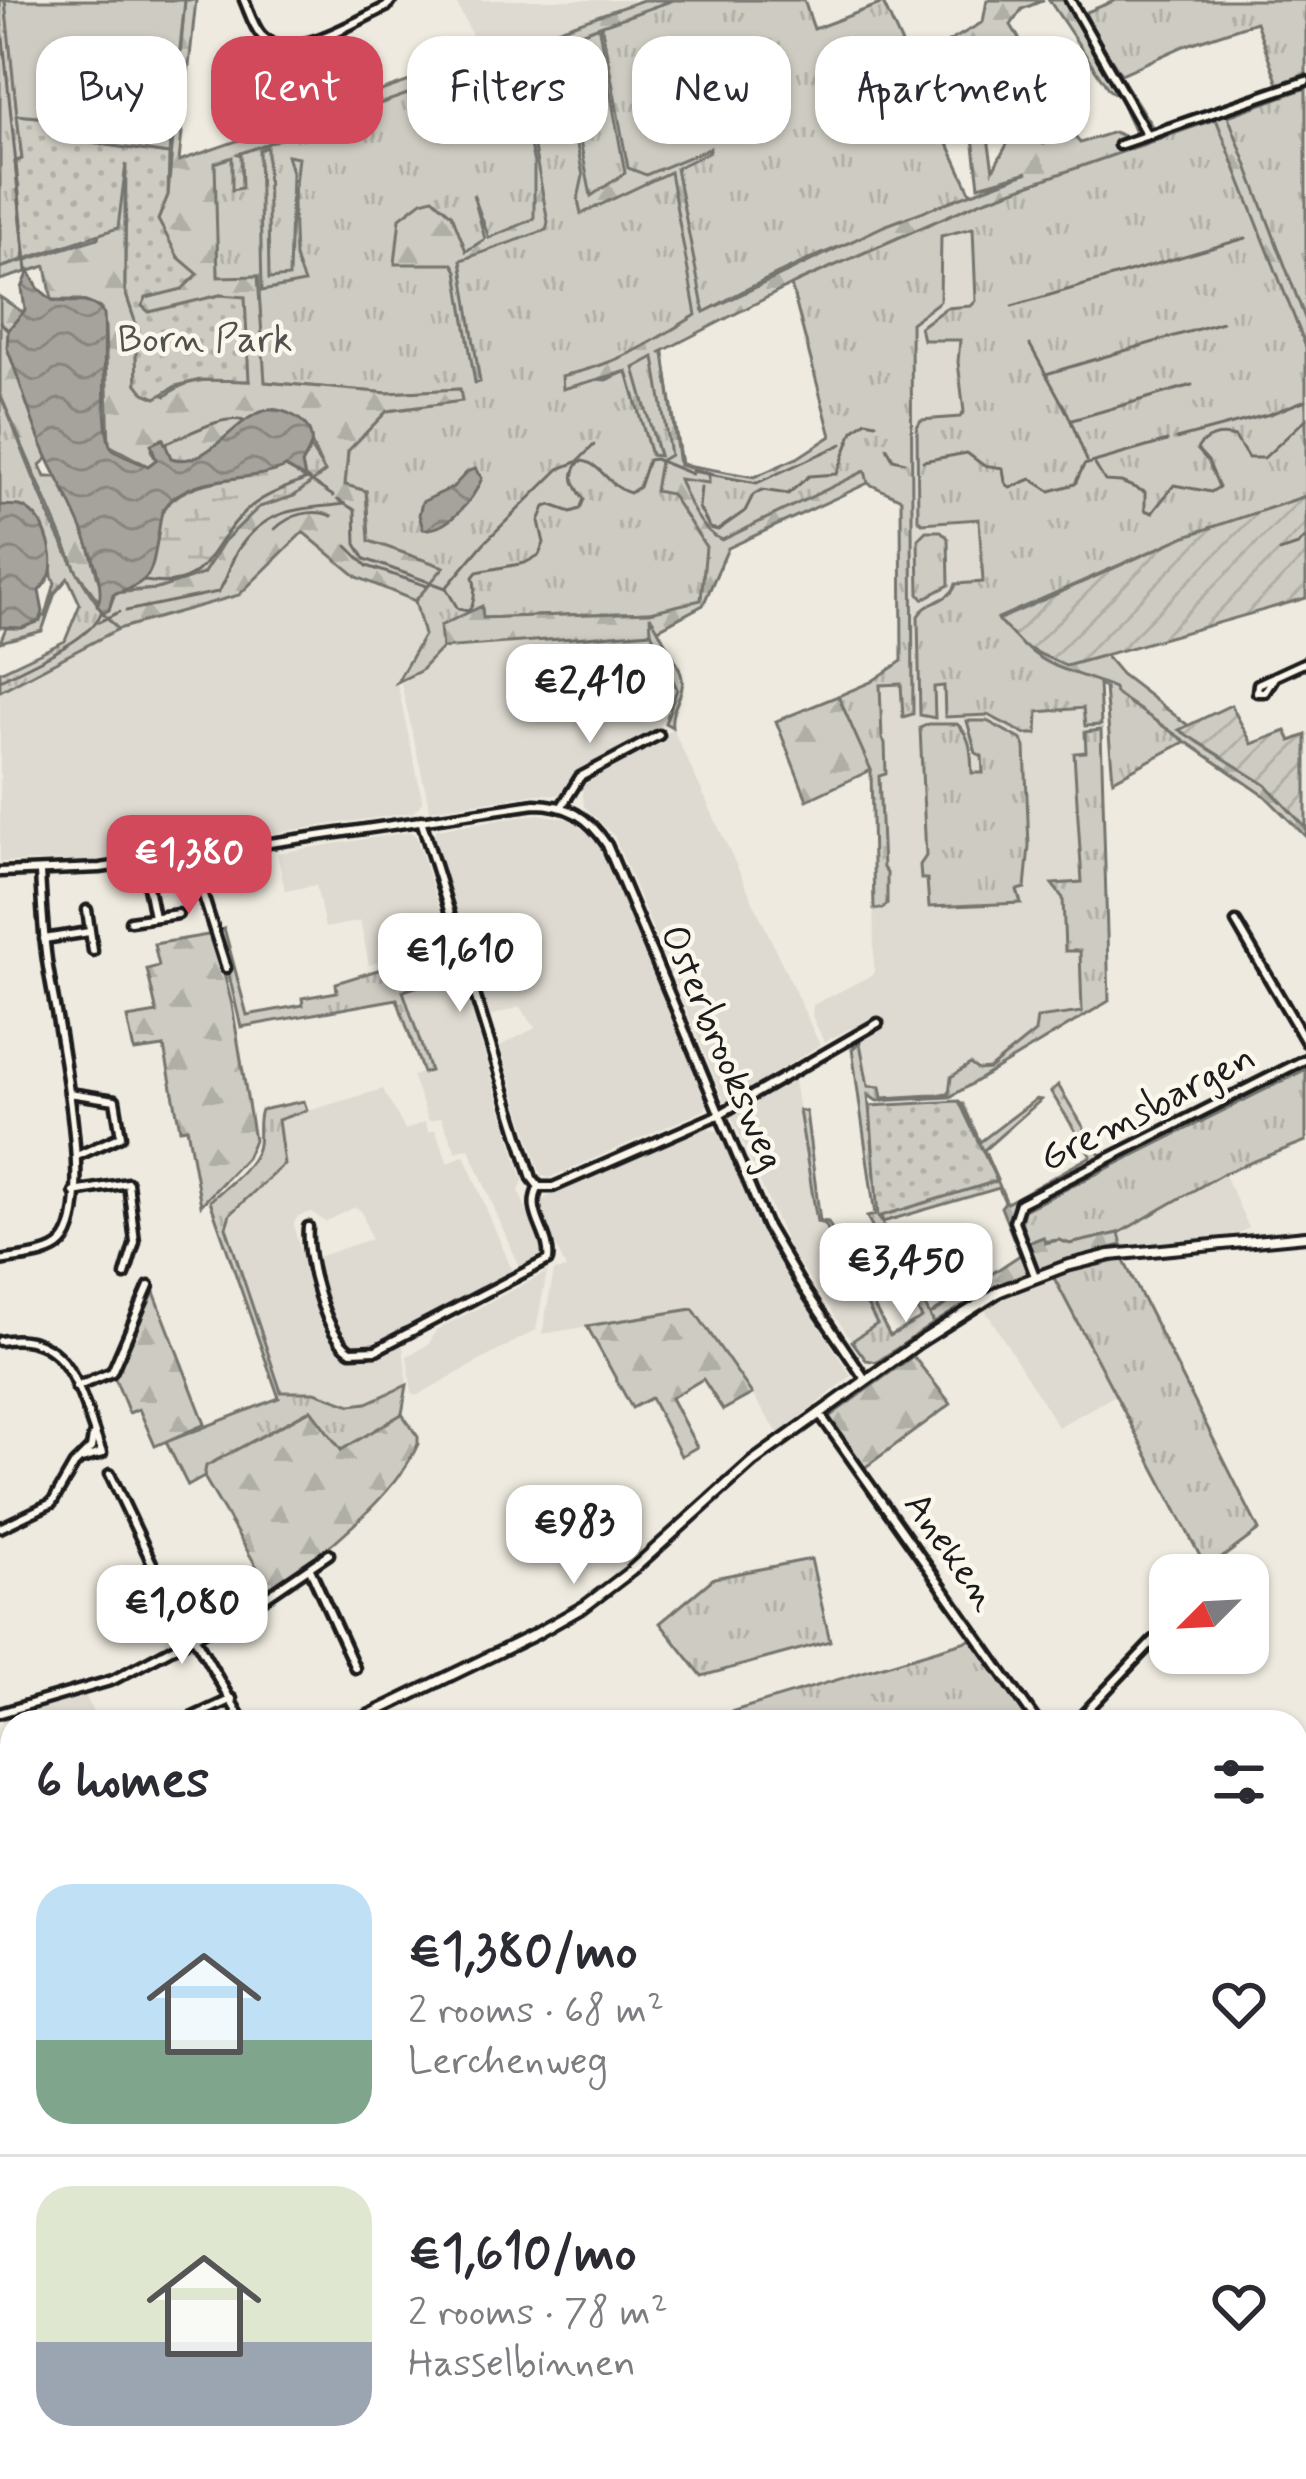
<!DOCTYPE html>
<html lang="en">
<head>
<meta charset="utf-8">
<style>
	:root { --surface:#fff; --page:#f2f2f3; --text:#2b2b33; --muted:#7c7c81; --line:#e1e1e2; --accent:#d1495b }
	body { margin:0; font-family:Mynerve,sans-serif; background:var(--page); color:var(--text); height:100vh; display:flex; flex-direction:column; font-size:45px; white-space:nowrap }
	* { box-sizing:border-box; margin:0 }
	p { font-size:39px; color:var(--muted) }
	.icon { flex:none; width:66px; height:66px; fill:none; stroke:currentColor; stroke-width:2; stroke-linecap:round; stroke-linejoin:round }
	.map { position:relative; flex:1; overflow:hidden }
	.side { position:absolute; left:0px; top:1710px; width:1308px; height:771px; display:flex; flex-direction:column; background:var(--surface); border-radius:36px 36px 0 0; box-shadow:0 3px 9px #0004 }
	.side>* { flex:none }
	.hud { position:absolute; left:36px; top:36px; width:1236px; height:108px; display:flex; gap:24px }
	.needle { width:78px; rotate:246deg }
	.controls { position:absolute; left:1149px; top:1554px; display:grid; gap:24px }
	.controls a { display:grid; place-items:center; width:120px; height:120px; border-radius:24px; background:var(--surface); box-shadow:0 3px 9px #0004; font-size:60px }
	.price { position:absolute; translate:-50% -102px; padding:0 27px; border-radius:24px; background:#fff; color:#222; font-size:39px; line-height:78px; filter:drop-shadow(0 3px 6px #0008) }
	.price::after { content:''; position:absolute; left:50%; top:72px; width:36px; height:27px; margin-left:-18px; background:inherit; clip-path:polygon(0 0,100% 0,50% 100%) }
	.price.selected { background:var(--accent); color:#fff }
	ul { padding:0; list-style:none }
	li { display:flex; align-items:center; gap:36px; height:300px; padding:0 36px }
	li+li { border-top:3px solid var(--line) }
	li span { display:grid; place-items:center; flex:none; width:336px; height:240px; border-radius:36px; color:#555 }
	li>.icon { margin-inline-start:auto }
	span .icon { width:144px; height:144px; fill:#fffc; stroke-width:1 }
	li b { font-size:51px }
	h2 { display:flex; justify-content:space-between; align-items:center; height:144px; padding:0 36px; font-size:51px }
	.chip { padding:0 42px; border-radius:36px; background:var(--surface); box-shadow:0 3px 9px #0004; font-size:42px; line-height:108px }
	.chip.selected { background:var(--accent); color:#fff }
	.map>svg:first-child { display:block }
	.built { fill:#dedad1 }
	.grass { fill:url(#grass-tufts); stroke:#75746f; stroke-width:3 }
	.forest { fill:url(#forest-firs); stroke:#75746f; stroke-width:3 }
	.wetland { fill:url(#wetland-marsh); stroke:#75746f; stroke-width:3 }
	.park { fill:url(#park-dots); stroke:#75746f; stroke-width:3 }
	.garden { fill:url(#garden-furrows); stroke:#75746f; stroke-width:3 }
	.pitch { fill:#ceccc2; stroke:#75746f; stroke-width:3 }
	.water { fill:url(#water-waves); stroke:#6f6d69; stroke-width:3 }
	.lines { fill:none; stroke-linecap:round; stroke-linejoin:round }
	.stream { stroke:#6f6d69; stroke-width:3 }
	.street-casing { stroke:#1c1c1c; stroke-width:15 }
	.secondary-casing { stroke:#1c1c1c; stroke-width:16 }
	.street { stroke:#fbf7ec; stroke-width:6 }
	.secondary { stroke:#fbf7ec; stroke-width:8 }
	.labels { text-anchor:middle; dominant-baseline:central; stroke-width:9; stroke-linejoin:round; paint-order:stroke }
	.park-label { font-size:39px; fill:#51514e; stroke:#fbf7ec }
	.street-label { font-size:39px; fill:#1c1c1c; stroke:#fbf7ec }
</style>
</head>
<body>
<div class="map">
<svg width="1306" height="2479" viewBox="0 0 1306 2479">
	<defs>
		<pattern id="grass-tufts" width="24" height="20" patternUnits="userSpaceOnUse" patternTransform="scale(3)"><rect width="24" height="20" fill="#ceccc2"/><path d="M3 7l-1-3M5 7V3M7 7l1-3M15 17l-1-3M17 17v-4M19 17l1-3" fill="none" stroke="#b0afa6"/></pattern>
		<pattern id="forest-firs" width="22" height="20" patternUnits="userSpaceOnUse" patternTransform="scale(3)"><rect width="22" height="20" fill="#ceccc2"/><path d="M5 1l3.5 6h-7zM16 11l3.5 6h-7z" fill="#b0afa6"/></pattern>
		<pattern id="wetland-marsh" width="20" height="14" patternUnits="userSpaceOnUse" patternTransform="scale(3)"><rect width="20" height="14" fill="#ceccc2"/><path d="M1 5h8M5 5V1M11 12h8M15 12V8" fill="none" stroke="#b0afa6"/></pattern>
		<pattern id="park-dots" width="8" height="8" patternUnits="userSpaceOnUse" patternTransform="scale(3)"><rect width="8" height="8" fill="#ceccc2"/><path d="M2 2h.1M6 6h.1" fill="none" stroke="#b0afa6" stroke-width="1.8" stroke-linecap="round"/></pattern>
		<pattern id="garden-furrows" width="10" height="10" patternUnits="userSpaceOnUse" patternTransform="scale(3)"><rect width="10" height="10" fill="#ceccc2"/><path d="M-1 1l2-2M0 10L10 0M9 11l2-2" fill="none" stroke="#b0afa6"/></pattern>
		<pattern id="water-waves" width="16" height="10" patternUnits="userSpaceOnUse" patternTransform="scale(3)"><rect width="16" height="10" fill="#a6a39d"/><path d="M0 5q4-4 8 0t8 0" fill="none" stroke="#86847f"/></pattern>
	</defs>
	<rect width="100%" height="100%" fill="#eeeadf"/>
	<filter id="ink" filterUnits="userSpaceOnUse"><feTurbulence type="fractalNoise" baseFrequency=".00833" numOctaves="2"/><feDisplacementMap in="SourceGraphic" scale="24" xChannelSelector="R" yChannelSelector="G"/><feConvolveMatrix kernelMatrix="1 2 1 2 8 2 1 2 1" color-interpolation-filters="sRGB"/></filter>
	<g filter="url(#ink)">
		<g class="built">
			<path d="M455 0H632L633 3 482 56Z"/>
			<path d="M983 227 997 618 1023 646 1100 697 1109 1001 950 1097 877 1101 867 1092 860 1043 851 1028 824 1042 812 1016 813 1005 874 974 871 682 903 661 899 256 949 229Z"/>
			<path d="M303 532 357 577 415 601 424 635 397 682 423 802 414 812 89 861 0 862V691L118 629 239 595Z"/>
			<path d="M645 630 651 632 677 689 659 730 575 777 561 795 536 794 430 810 401 683 420 671 442 648Z"/>
			<path d="M672 727 820 1045 730 1101 724 1100 614 836 584 806 582 786 623 760 659 744Z"/>
			<path d="M538 814 569 819 593 837 602 853 707 1103 705 1110 549 1178 541 1175 500 1046 535 1028 520 1007 490 1016 433 834 437 829Z"/>
			<path d="M410 832 416 836 449 939 369 965 360 921 325 928 316 885 285 891 277 853Z"/>
			<path d="M460 973 523 1180 519 1192 542 1248 539 1258 519 1267 469 1148 456 1152 441 1117 429 1121 412 1076 430 1071 403 991Z"/>
			<path d="M794 1080 817 1222 825 1224 877 1325 852 1341 790 1251 732 1118 734 1111Z"/>
			<path d="M383 1089 405 1130 425 1122 429 1132 435 1130 448 1163 464 1155 512 1270 402 1328V1333L375 1345 353 1346 337 1330 314 1258 371 1239 362 1212 355 1207 325 1222 312 1212 298 1216 294 1223 296 1237 331 1341 340 1353 355 1358 379 1354 403 1344 407 1385 367 1403 351 1405 315 1392 281 1393 226 1221 284 1164 277 1120Z"/>
			<path d="M707 1127 719 1132 769 1246 851 1376 779 1434 693 1309 542 1334 554 1271 566 1269 539 1205 541 1200Z"/>
			<path d="M1224 1173 1249 1228 1231 1237 1122 1245 1119 1233Z"/>
			<path d="M547 1272 536 1330 416 1396 412 1393 407 1356 429 1344 436 1330Z"/>
			<path d="M1053 1276 1114 1396 1058 1427 984 1308Z"/>
			<path d="M85 1694 97 1722H14L12 1716Z"/>
		</g>
		<g class="grass">
			<path d="M0 0H5L22 159 15 162 25 259 0 268Z"/>
			<path d="M673 0H804L814 29 883 3 972 196C898 222 825 250 755 285 687 318 638 361 562 376L606 380 627 371 651 455H659L633 368 663 351 681 464 754 477 799 457 831 436 791 285 982 201 1217 118 1306 347V496L1186 536 998 618C1036 667 1062 665 1115 688V693L1186 741 1113 780 1105 688 1099 685 1101 725 1085 726 1083 708 1038 712 1037 734H1025L988 715 945 717 944 686 934 687 935 718 920 715 918 616C927 600 951 602 956 584L983 582 979 519 922 523 918 519 917 427 921 420 960 417 964 412 958 362 960 340H923L920 327 946 308 971 306 976 301 973 228 941 236 940 301 911 323 913 714 903 717 901 684 880 685 882 738 885 743 886 774 879 776 883 868 887 873V904L882 909H874L871 771 838 696 871 682 902 661 901 499 867 483 728 548 703 605 658 629C665 645 686 671 682 687 679 703 670 711 672 727L665 723 677 689 651 632 649 612 483 618 481 614 441 626 442 648 420 671 397 682 424 635 415 601 443 567 369 541 366 491 345 485 348 450 387 411 461 401 459 389 388 393 264 382 258 276 218 278 214 162Z"/>
			<path d="M1116 0H1306V74L1278 84 1256 22 1184 46 1121 74 1082 14Z"/>
			<path d="M1306 88V321L1227 115Z"/>
			<path d="M0 394C31 467 64 573 118 629L0 691V672L65 641 80 604 68 578 55 593 42 631 0 642 6 628H22L46 615 55 583C49 572 52 566 50 554 47 520 32 508 0 505Z"/>
			<path d="M926 531H941L948 538 949 585 923 599 919 594 918 539Z"/>
			<path d="M967 721H987L1022 740 1025 747 1029 846 1025 888 1017 890 1021 903 929 907 927 879H921L920 865 926 856 920 728 929 724H957C972 737 971 755 972 773H983L982 756 976 753Z"/>
			<path d="M1101 730 1109 1001 950 1097 877 1101 868 1095 879 1217 934 1323 877 1362 866 1360 852 1341 877 1324 825 1224 817 1222 799 1110 806 1112 820 1221 828 1222 890 1336 922 1318 867 1217 875 1215 852 1049 860 1043 868 1086 880 1087 882 1098 949 1094 951 1077 970 1064 978 1070 989 1069 1035 1032 1037 1018 1082 1012 1080 951H1065L1063 898 1052 884 1082 882 1074 753 1086 752 1085 732Z"/>
			<path d="M224 928 247 1015 303 1005 302 998 337 992 336 983 451 947 460 973 403 991 430 1071 423 1073 397 999 241 1027 219 932Z"/>
			<path d="M1306 1069V1141L1224 1173 1119 1233 1070 1244 1059 1240 1028 1243 1021 1221 1024 1210Z"/>
			<path d="M304 1101 307 1110 278 1120 284 1164 230 1214 226 1227 281 1392H315L351 1405 367 1403 407 1385 402 1414 342 1451 310 1410 207 1466 204 1477 188 1486 166 1442 279 1398 210 1201C225 1187 251 1169 257 1149 261 1136 256 1123 261 1110Z"/>
			<path d="M1123 1259 1259 1530 1199 1575H1186L1200 1556 1053 1276Z"/>
			<path d="M811 1559 830 1641 702 1676 660 1623 714 1578Z"/>
			<path d="M973 1639 1032 1722H716L730 1712Z"/>
			<path d="M1296 2060 1306 2064V2415L1296 2410V2266L1303 2252 1296 2249Z"/>
			<path d="M386 2469H540L528 2479H370Z"/>
		</g>
		<g class="forest">
			<path d="M185 0H196L179 161 643 0H673L238 154 241 155 242 188 232 190V157L215 163 218 277 258 276 265 382 388 393 460 389 462 401 387 411 348 451 345 485 366 491 369 541 444 567 415 601 357 577 303 532 239 595 118 629 103 613 109 609 115 593 157 589 203 574 224 541 259 507 294 496 325 472C305 439 315 422 273 409 240 417 206 470 171 458L162 439 151 450 156 460 148 466 109 445 105 326 101 308 81 300H52L46 266 0 280V268L98 238 125 157V291L135 321 137 384 166 396C189 375 219 380 249 381L220 295 148 313 141 306 145 298 182 289 178 258 158 220 168 195Z"/>
			<path d="M987 0H1044L1022 9 1011 25 1023 45 1018 67 1010 73 999 66 998 52 974 50 993 170 1021 119 1030 137 1044 144 1067 127 1080 143 1114 132 1126 137 1135 133 1119 96 1109 90 1049 0H1073L1153 128 1306 74V88L1228 116 1306 321V347L1216 119 982 201 799 281 659 353H664L679 465 709 473V483L679 479C687 500 700 531 722 540L865 471 868 483 728 548 703 605 658 629 650 616 651 632 442 648 440 626 482 606 483 618 650 612 701 600 706 547 671 494 655 491 660 461 670 455 654 357 634 368 659 456 651 455 627 371 563 389 562 376C616 365 649 344 696 315L670 172 581 214 578 199 583 176 557 43 561 45 591 196 625 173 599 29 602 28 628 168 646 175 710 148 709 152 676 168 704 312 884 226 1028 172 979 186 964 65 953 59 917 60 983 22Z"/>
			<path d="M517 57 548 222 546 230 461 260 480 382 475 383 457 271 453 264H395L400 218 422 201 433 198 452 215 466 251 485 239 473 194 489 238 534 219V164L512 60Z"/>
			<path d="M267 147 269 279 289 277 292 172 287 155 298 157 293 203 295 258 304 283 262 291 259 150Z"/>
			<path d="M0 297 24 313 8 330 9 353 49 457 40 465 45 477H59L83 526 102 592 99 602 77 572 0 394Z"/>
			<path d="M1028 649 1066 666 1105 655 1121 674 1266 785 1306 828V837L1265 796 1115 693 1114 688C1085 675 1051 670 1028 649Z"/>
			<path d="M838 696 871 770 807 800 776 721Z"/>
			<path d="M214 934 232 1005 254 1140 246 1158 201 1205 187 1128 180 1129 164 1047 134 1051 127 1018 157 1013 147 969 159 966 154 944Z"/>
			<path d="M1306 1052V1069L1024 1210 1021 1221 1028 1243 1043 1237 1045 1243 1059 1240 1070 1244 1119 1233 1122 1245C1050 1262 998 1284 934 1323L930 1315 1020 1255 1001 1207 1005 1202 999 1188 883 1222 880 1213 954 1106 963 1104 980 1142 1036 1099 1041 1100 984 1150 1007 1203 1091 1156 1051 1092 1058 1085 1101 1156Z"/>
			<path d="M154 1292 205 1424 155 1446 139 1409 129 1413 114 1376Z"/>
			<path d="M693 1309 752 1394 723 1410 703 1379 671 1398 697 1447 681 1456 651 1398 632 1408 587 1326Z"/>
			<path d="M913 1356 951 1404 863 1469 828 1421 830 1416Z"/>
			<path d="M311 1410 341 1450 402 1414 418 1437V1444C395 1497 318 1558 271 1591L204 1477 206 1466Z"/>
		</g>
		<path class="wetland" d="M310 448 325 472 294 496 259 507 224 541 203 574 157 589 122 591C174 575 140 534 167 505 197 473 249 483 285 467L305 478 302 464Z"/>
		<g class="park">
			<path d="M17 115 72 120V140L169 154 168 195 158 220 178 257 198 274 182 289 146 298 142 306 149 312 220 295 245 297 249 381 200 380 176 386 156 398 144 393 137 384 135 321 125 291 126 164 118 228 25 259 15 162 22 159Z"/>
			<path d="M959 1101 997 1181 878 1217 870 1106Z"/>
		</g>
		<g class="garden">
			<path d="M1306 496V598L1066 666 1023 646 998 620 1186 536Z"/>
			<path d="M1231 705 1252 744 1286 731 1291 741 1306 735V828L1266 785 1179 730Z"/>
		</g>
		<path class="pitch" d="M5 0H185L169 154 72 140 71 120 17 115Z"/>
		<g class="water">
			<path d="M29 271 38 288 52 300C71 305 90 295 104 314 106 335 100 440 113 450 120 455 139 463 148 466L156 460 151 444 163 439 171 458C207 470 232 420 264 411 280 406 308 418 311 437 313 447 306 455 302 464L305 478 286 467C250 484 190 471 164 508 159 517 160 526 158 535 151 577 152 581 113 594L109 610 103 613 97 605C112 582 68 498 55 473 34 434 23 388 7 348L8 330 25 310 22 288Z"/>
			<path d="M475 469 482 478C474 499 447 532 423 529L419 515 422 502 453 487 468 471Z"/>
			<path d="M0 505C7 506 13 505 20 506 43 513 57 553 50 575 48 581 43 586 39 591L43 612 40 621 22 628 0 627Z"/>
		</g>
		<g class="lines">
			<g class="stream">
				<path d="M0 9 27 271"/>
				<path d="M1012 306 1246 238"/>
				<path d="M0 322 8 330"/>
				<path d="M1030 345 1068 414 1087 461"/>
				<path d="M1046 374 1222 322"/>
				<path d="M1072 420 1192 385"/>
				<path d="M1176 439 1270 414 1306 400"/>
				<path d="M166 443C189 435 222 414 244 421"/>
				<path d="M887 448 893 459 905 462"/>
				<path d="M578 461 594 445"/>
				<path d="M923 461 967 453 983 465 1003 468 1005 482 1010 488 1031 479 1050 491 1075 484 1084 465 1167 441"/>
				<path d="M1094 463 1105 481 1121 482 1145 492V510L1152 513 1174 485 1211 492 1219 487 1208 461 1197 449C1205 436 1220 433 1235 437L1248 458H1264L1306 419"/>
				<path d="M692 471 757 483 842 444"/>
				<path d="M306 478 333 496"/>
				<path d="M701 487 699 508 710 528 718 530 745 511 753 495 762 490 788 494 809 476 837 474 853 431 866 421 876 423"/>
				<path d="M338 500 355 510 356 544 365 559 446 588 458 609 468 611C475 606 476 585 473 577L477 572 525 563 539 555 544 543 539 521 545 507 551 505 571 512 580 509 584 499C574 485 568 476 580 461 600 461 609 488 630 493L639 487 648 460 655 459 692 474"/>
				<path d="M275 529C291 514 313 508 332 516"/>
				<path d="M347 546 367 566 427 586"/>
				<path d="M1280 551 1298 545 1305 538"/>
				<path d="M145 581C210 593 208 544 247 510 263 495 286 488 307 479"/>
				<path d="M446 588 484 543 559 469 579 461"/>
				<path d="M126 611 218 592C229 579 229 562 239 548 269 506 300 510 345 504"/>
				<path d="M99 622 119 612"/>
				<path d="M0 680C27 666 91 640 101 613"/>
				<path d="M1306 2226 1298 2248 1306 2261"/>
				<path d="M1296 2295 1306 2301"/>
				<path d="M1296 2446 1306 2453"/>
			</g>
			<defs>
				<g id="street">
					<path d="M244 0C249 11 253 26 261 35 289 65 357 20 386 7L392 0"/>
					<path d="M1070 0 1147 135"/>
					<path d="M269 41 262 52 244 61 256 91 303 71 305 44"/>
					<path d="M1119 145 1306 81"/>
					<path d="M1275 676 1265 692H1257L1258 684 1306 662"/>
					<path d="M562 806 580 777 659 735"/>
					<path d="M421 820 532 1178 539 1187"/>
					<path d="M190 854 226 968"/>
					<path d="M143 861 154 917"/>
					<path d="M0 872 100 868 535 804C567 804 589 817 607 845L767 1227 800 1283 865 1379"/>
					<path d="M87 910 93 951"/>
					<path d="M130 921 178 914"/>
					<path d="M1236 922 1306 1042"/>
					<path d="M44 939 89 932"/>
					<path d="M69 1093 115 1100 121 1136 77 1156"/>
					<path d="M74 1192 128 1183 135 1242 125 1275"/>
					<path d="M308 1227C305 1256 325 1336 351 1351L376 1350 548 1260C552 1234 524 1213 539 1187H553L720 1114 878 1023"/>
					<path d="M0 1261C18 1257 49 1257 62 1243 98 1206 56 1018 48 967 43 936 42 905 40 873"/>
					<path d="M1035 1276 1014 1221 1020 1203 1306 1059"/>
					<path d="M0 1341C72 1328 81 1400 102 1453L81 1459"/>
					<path d="M76 1387 112 1372 149 1286"/>
					<path d="M819 1413 1037 1722"/>
					<path d="M110 1474 152 1563 243 1722"/>
					<path d="M0 1528 52 1503 74 1465 91 1448 93 1436"/>
					<path d="M310 1569 355 1668"/>
					<path d="M378 1711 383 1722"/>
					<path d="M0 1713 113 1680 257 1603 329 1554"/>
					<path d="M182 1722 232 1699"/>
					<path d="M1076 1722 1154 1640"/>
					<path d="M0 1896 12 1909"/>
					<path d="M0 2061 12 2060"/>
					<path d="M0 2207 12 2205"/>
					<path d="M0 2366 12 2367"/>
					<path d="M0 2459 20 2479"/>
					<path d="M130 2469 216 2475"/>
					<path d="M318 2469V2479"/>
					<path d="M360 2479 376 2469"/>
				</g>
				<g id="secondary">
					<path d="M355 1722 534 1635 585 1606 631 1571 752 1462 918 1343 1000 1291 1066 1266 1110 1255 1306 1236"/>
					<path d="M0 1856 12 1852"/>
				</g>
			</defs>
			<use href="#street" class="street-casing"/>
			<use href="#secondary" class="secondary-casing"/>
			<use href="#street" class="street"/>
			<use href="#secondary" class="secondary"/>
		</g>
	</g>
	<g class="labels">
		<g class="park-label">
			<text x="205" y="340">Born Park</text>
		</g>
		<g class="street-label">
			<text transform="translate(721 1048) rotate(67)">Osterbrooksweg</text>
			<text transform="translate(1148 1109) rotate(-27)">Gremsbargen</text>
			<text transform="translate(950 1552) rotate(55)">Aneken</text>
		</g>
	</g>
</svg>
<div class="controls">
<a><svg class="needle" viewBox="-14 -14 28 28"><path d="M0-13l5 13h-10z" fill="#e53935"/><path d="M0 13l5-13h-10z" fill="#7c7c81"/></svg></a>
</div>
<b class="price" style="left:590px;top:746px">€2,410</b>
<b class="price selected" style="left:189px;top:917px">€1,380</b>
<b class="price" style="left:460px;top:1015px">€1,610</b>
<b class="price" style="left:906px;top:1325px">€3,450</b>
<b class="price" style="left:574px;top:1587px">€983</b>
<b class="price" style="left:182px;top:1667px">€1,080</b>
<div class="hud">
<a class="chip">Buy</a>
<a class="chip selected">Rent</a>
<a class="chip">Filters</a>
<a class="chip">New</a>
<a class="chip">Apartment</a>
</div>
<section class="side">
<h2>6 homes<svg class="icon" aria-label="filters" viewBox="0 0 24 24"><path d="M4 7h16M4 17h16"/><circle cx="9" cy="7" r="2"/><circle cx="15" cy="17" r="2"/></svg></h2>
<ul>
<li><span style="background:linear-gradient(#bfe0f5 65%,#7fa58c 0)"><svg class="icon" aria-label="home" viewBox="0 0 24 24"><path d="M3 11l9-7 9 7M6 9v11h12V9"/></svg></span><div><b>€1,380/mo</b><p>2 rooms · 68 m²</p><p>Lerchenweg</p></div><svg class="icon" aria-label="heart" viewBox="0 0 24 24"><path d="M12 20l-8-8c-3-5 5-10 8-4 3-6 11-1 8 4z"/></svg></li>
<li><span style="background:linear-gradient(#dfe7d0 65%,#9aa5b1 0)"><svg class="icon" aria-label="home" viewBox="0 0 24 24"><path d="M3 11l9-7 9 7M6 9v11h12V9"/></svg></span><div><b>€1,610/mo</b><p>2 rooms · 78 m²</p><p>Hasselbinnen</p></div><svg class="icon" aria-label="heart" viewBox="0 0 24 24"><path d="M12 20l-8-8c-3-5 5-10 8-4 3-6 11-1 8 4z"/></svg></li>
</ul>
</section>
</div>
</body>
</html>
